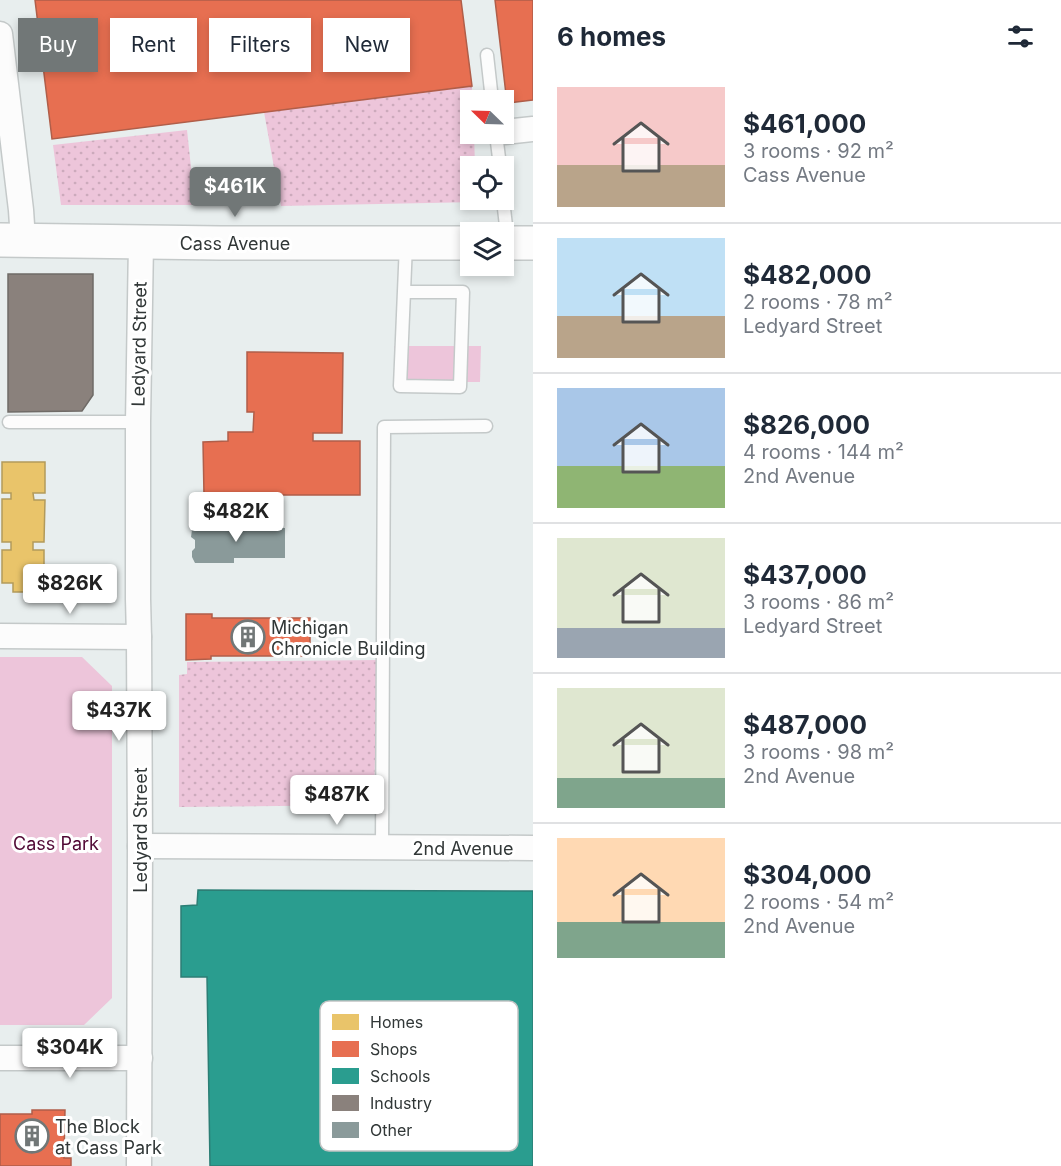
<!DOCTYPE html>
<html lang="en">
<head>
<meta charset="utf-8">
<style>
	:root { --surface:#fff; --page:#f2f2f3; --text:#1f2937; --muted:#747a83; --line:#e0e1e3; --accent:#717777 }
	body { margin:0; font-family:Inter,sans-serif; background:var(--page); color:var(--text); height:100vh; display:flex; flex-direction:column; font-size:22px; white-space:nowrap }
	* { box-sizing:border-box; margin:0 }
	p { font-size:20px; color:var(--muted) }
	.icon { flex:none; width:33px; height:33px; fill:none; stroke:currentColor; stroke-width:2; stroke-linecap:round; stroke-linejoin:round }
	.map { position:relative; flex:1; overflow:hidden }
	.side { display:flex; flex-direction:column; background:var(--surface); width:528px }
	.side>* { flex:none }
	.hud { position:absolute; left:18px; top:18px; width:424px; height:54px; display:flex; gap:12px }
	.needle { width:39px; rotate:293deg }
	.buttons { position:absolute; left:460px; top:90px; display:grid; gap:12px }
	.buttons a { display:grid; place-items:center; width:54px; height:54px; border-radius:0px; background:var(--surface); box-shadow:0 3px 9px #0003; font-size:30px }
	.price { position:absolute; translate:-50% -51px; padding:0 14px; border-radius:6px; background:#fff; color:#222; font-size:20px; line-height:39px; filter:drop-shadow(0 2px 3px #0008) }
	.price::after { content:''; position:absolute; left:50%; top:36px; width:18px; height:14px; margin-left:-9px; background:inherit; clip-path:polygon(0 0,100% 0,50% 100%) }
	.price.selected { background:var(--accent); color:#fff }
	ul { padding:0; list-style:none }
	li { display:flex; align-items:center; gap:18px; height:150px; padding:0 24px }
	li+li { border-top:2px solid var(--line) }
	li span { display:grid; place-items:center; flex:none; width:168px; height:120px; border-radius:0px; color:#555 }
	li>.icon { margin-inline-start:auto }
	span .icon { width:72px; height:72px; fill:#fffc; stroke-width:1 }
	li b { font-size:26px }
	h2 { display:flex; justify-content:space-between; align-items:center; height:72px; padding:0 24px; font-size:26px }
	.tag { padding:0 21px; border-radius:0px; background:var(--surface); box-shadow:0 3px 9px #0003; font-size:21px; line-height:54px }
	.tag.selected { background:var(--accent); color:#fff }
	main { display:flex; flex:1; min-height:0 }
	.map>svg:first-child { display:block }
	.grass { fill:url(#grass-dots) }
	.park { fill:#edc5da }
	.homes { fill:#e9c46a; stroke:#b29a5b; stroke-width:1.5 }
	.shops { fill:#e76f51; stroke:#b05e49; stroke-width:1.5 }
	.schools { fill:#2a9d8f; stroke:#2c7e75; stroke-width:1.5 }
	.industry { fill:#8a817c; stroke:#6f6b67; stroke-width:1.5 }
	.building { fill:#8a9a9a }
	.lines { fill:none; stroke-linecap:round; stroke-linejoin:round }
	.lane-casing { stroke:#c4c9c9; stroke-width:15 }
	.street-casing { stroke:#c4c9c9; stroke-width:27 }
	.secondary-casing { stroke:#c4c9c9; stroke-width:36 }
	.lane { stroke:#fcfcfc; stroke-width:12 }
	.street { stroke:#fcfcfc; stroke-width:24 }
	.secondary { stroke:#fcfcfc; stroke-width:33 }
	.labels { text-anchor:middle; dominant-baseline:central; stroke-width:6; stroke-linejoin:round; paint-order:stroke }
	.street-label { font-size:18px; fill:#313737; stroke:#fff }
	.poi-label { font-size:18px; fill:#313737; stroke:#fff; text-anchor:start }
	.park-label { font-size:18px; fill:#510835; stroke:#fff }
	.key { fill:#fff; stroke:#c1c3c3; stroke-width:1.5 }
	.key-label { font-size:16px; fill:#313737 }
</style>
</head>
<body>
<main>
<div class="map">
<svg width="533" height="1166" viewBox="0 0 533 1166">
	<defs>
		<pattern id="grass-dots" width="8" height="8" patternUnits="userSpaceOnUse" patternTransform="scale(1.5)"><rect width="8" height="8" fill="#edc5da"/><path d="M2 2h.1M6 6h.1" fill="none" stroke="#ccaabc" stroke-width="1.8" stroke-linecap="round"/></pattern>
	</defs>
	<rect width="100%" height="100%" fill="#e8eeee"/>
	<g class="grass">
		<path d="M472 86 471 134H474L475 166H471V200H477V202L281 206 264 112Z"/>
		<path d="M187 130 195 205H61L53 145Z"/>
		<path d="M377 660 374 805 179 807V675L187 674V662Z"/>
	</g>
	<g class="park">
		<path d="M394 346H481L480 382H394Z"/>
		<path d="M0 657H82L112 686V998L84 1025H0Z"/>
	</g>
	<path class="homes" d="M2 462H45V493H33L34 500H45L44 542H33V550H44V583H32V592H13V583H2V550H11V542H2V499H11V493H2Z"/>
	<g class="shops">
		<path d="M35 0H461L472 86 52 139Z"/>
		<path d="M495 0H533V100L507 103Z"/>
		<path d="M247 352 343 353 342 433H313V441H360V495H204L203 442 228 441V432H253L254 412H247Z"/>
		<path d="M186 614H212V618H310V656H211V659L186 660Z"/>
		<path d="M32 1110H65L64 1158H71V1166H0V1114H32Z"/>
	</g>
	<path class="schools" d="M198 890 533 891V1166H210L207 977H181V906L197 905Z"/>
	<path class="industry" d="M8 274H93V395L82 411 8 412Z"/>
	<path class="building" d="M219 522 227 523 234 526V528H285V558H234V563H195L192 557V551L195 548V540L191 537 192 530 195 526 214 525Z"/>
	<g class="lines">
		<defs>
			<g id="lane">
				<path d="M487 55 492 100"/>
				<path d="M496 134 500 166"/>
				<path d="M503 200 508 243"/>
				<path d="M404 292H463L460 387 400 386C402 339 404 291 406 244"/>
				<path d="M9 422H138"/>
				<path d="M382 847 384 427 486 426"/>
			</g>
			<g id="street">
				<path d="M0 34 21 210 23 240"/>
				<path d="M504 132 533 129"/>
				<path d="M0 636 139 637"/>
				<path d="M140 846 533 848"/>
				<path d="M0 1058H140"/>
				<path d="M139 1166 140 846 139 637 138 599V422L141 242"/>
			</g>
			<g id="secondary">
				<path d="M0 240 220 243H471"/>
				<path d="M504 243H533"/>
			</g>
		</defs>
		<use href="#lane" class="lane-casing"/>
		<use href="#street" class="street-casing"/>
		<use href="#secondary" class="secondary-casing"/>
		<use href="#lane" class="lane"/>
		<use href="#street" class="street"/>
		<use href="#secondary" class="secondary"/>
	</g>
	<defs>
		<symbol id="building-ring" viewBox="-11 -11 22 22"><circle r="9.5" fill="#fff" stroke="#717777" stroke-width="1.5"/><path d="M-4-6H4V6H1V3H-1V6H-4ZM-2.5-4.3h1.7v1.8h-1.7ZM.8-4.3h1.7v1.8H.8ZM-2.5-1h1.7V.8h-1.7ZM.8-1h1.7V.8H.8Z" fill="#717777"/></symbol>
	</defs>
	<g fill-rule="evenodd">
		<use href="#building-ring" x="229" y="618" width="38" height="38"/>
		<use href="#building-ring" x="13" y="1117" width="38" height="38"/>
	</g>
	<g class="labels">
		<g class="street-label">
			<text x="235" y="243">Cass Avenue</text>
			<text transform="translate(139 344) rotate(-89)">Ledyard Street</text>
			<text transform="translate(140 830) rotate(-90)">Ledyard Street</text>
			<text x="463" y="848">2nd Avenue</text>
		</g>
		<g class="poi-label">
			<text x="271" y="627">Michigan<tspan x="271" dy="21">Chronicle Building</tspan></text>
			<text x="55" y="1126">The Block<tspan x="55" dy="21">at Cass Park</tspan></text>
		</g>
		<g class="park-label">
			<text x="56" y="843">Cass Park</text>
		</g>
	</g>
	<rect x="320" y="1001" width="198" height="150" rx="9" class="key"/>
	<rect x="332" y="1014" width="27" height="16" fill="#e9c46a"/>
	<rect x="332" y="1041" width="27" height="16" fill="#e76f51"/>
	<rect x="332" y="1068" width="27" height="16" fill="#2a9d8f"/>
	<rect x="332" y="1095" width="27" height="16" fill="#8a817c"/>
	<rect x="332" y="1122" width="27" height="16" fill="#8a9a9a"/>
	<g class="key-label">
		<text x="370" y="1028">Homes</text>
		<text x="370" y="1055">Shops</text>
		<text x="370" y="1082">Schools</text>
		<text x="370" y="1109">Industry</text>
		<text x="370" y="1136">Other</text>
	</g>
</svg>
<div class="buttons">
<a><svg class="needle" viewBox="-14 -14 28 28"><path d="M0-13l5 13h-10z" fill="#e53935"/><path d="M0 13l5-13h-10z" fill="#747a83"/></svg></a>
<a><svg class="icon" aria-label="locate" viewBox="0 0 24 24"><circle cx="12" cy="12" r="6"/><path d="M12 2v4M12 18v4M2 12h4M18 12h4"/></svg></a>
<a><svg class="icon" aria-label="layers" viewBox="0 0 24 24"><path d="M12 4l9 5-9 5-9-5zM3 14l9 5 9-5"/></svg></a>
</div>
<b class="price selected" style="left:235px;top:218px">$461K</b>
<b class="price" style="left:236px;top:543px">$482K</b>
<b class="price" style="left:70px;top:615px">$826K</b>
<b class="price" style="left:119px;top:742px">$437K</b>
<b class="price" style="left:337px;top:826px">$487K</b>
<b class="price" style="left:70px;top:1079px">$304K</b>
<div class="hud">
<a class="tag selected">Buy</a>
<a class="tag">Rent</a>
<a class="tag">Filters</a>
<a class="tag">New</a>
</div>
</div>
<section class="side">
<h2>6 homes<svg class="icon" aria-label="filters" viewBox="0 0 24 24"><path d="M4 7h16M4 17h16"/><circle cx="9" cy="7" r="2"/><circle cx="15" cy="17" r="2"/></svg></h2>
<ul>
<li><span style="background:linear-gradient(#f6c9c9 65%,#b9a48a 0)"><svg class="icon" aria-label="home" viewBox="0 0 24 24"><path d="M3 11l9-7 9 7M6 9v11h12V9"/></svg></span><div><b>$461,000</b><p>3 rooms · 92 m²</p><p>Cass Avenue</p></div></li>
<li><span style="background:linear-gradient(#bfe0f5 65%,#b9a48a 0)"><svg class="icon" aria-label="home" viewBox="0 0 24 24"><path d="M3 11l9-7 9 7M6 9v11h12V9"/></svg></span><div><b>$482,000</b><p>2 rooms · 78 m²</p><p>Ledyard Street</p></div></li>
<li><span style="background:linear-gradient(#a9c7e8 65%,#8fb573 0)"><svg class="icon" aria-label="home" viewBox="0 0 24 24"><path d="M3 11l9-7 9 7M6 9v11h12V9"/></svg></span><div><b>$826,000</b><p>4 rooms · 144 m²</p><p>2nd Avenue</p></div></li>
<li><span style="background:linear-gradient(#dfe7d0 75%,#9aa5b1 0)"><svg class="icon" aria-label="home" viewBox="0 0 24 24"><path d="M3 11l9-7 9 7M6 9v11h12V9"/></svg></span><div><b>$437,000</b><p>3 rooms · 86 m²</p><p>Ledyard Street</p></div></li>
<li><span style="background:linear-gradient(#dfe7d0 75%,#7fa58c 0)"><svg class="icon" aria-label="home" viewBox="0 0 24 24"><path d="M3 11l9-7 9 7M6 9v11h12V9"/></svg></span><div><b>$487,000</b><p>3 rooms · 98 m²</p><p>2nd Avenue</p></div></li>
<li><span style="background:linear-gradient(#ffd9b3 70%,#7fa58c 0)"><svg class="icon" aria-label="home" viewBox="0 0 24 24"><path d="M3 11l9-7 9 7M6 9v11h12V9"/></svg></span><div><b>$304,000</b><p>2 rooms · 54 m²</p><p>2nd Avenue</p></div></li>
</ul>
</section>
</main>
</body>
</html>
